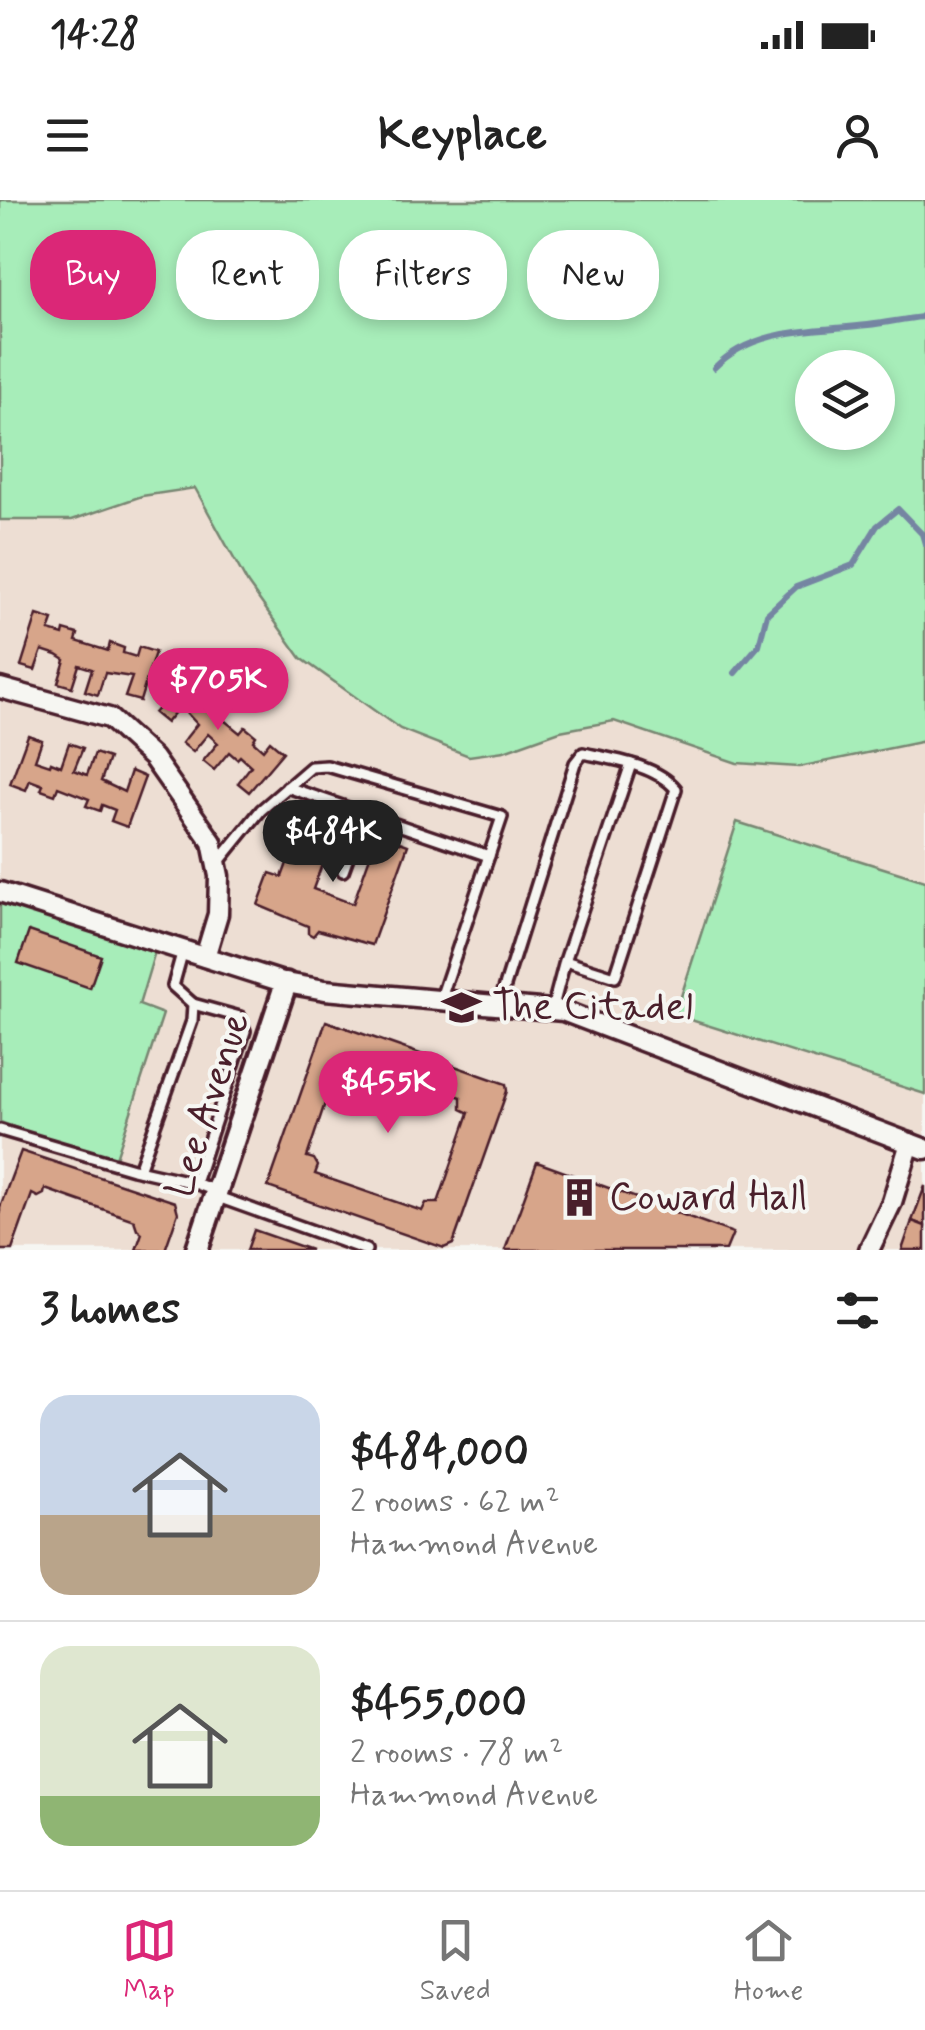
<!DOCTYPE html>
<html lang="en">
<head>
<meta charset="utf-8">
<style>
	:root { --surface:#fff; --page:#f6f6f6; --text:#222; --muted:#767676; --line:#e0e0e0; --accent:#db2777 }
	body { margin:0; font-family:Mynerve,sans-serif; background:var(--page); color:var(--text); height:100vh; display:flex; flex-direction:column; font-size:38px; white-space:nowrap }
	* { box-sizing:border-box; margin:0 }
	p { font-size:32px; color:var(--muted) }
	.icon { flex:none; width:55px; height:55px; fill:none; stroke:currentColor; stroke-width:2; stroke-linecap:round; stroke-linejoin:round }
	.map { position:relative; height:1050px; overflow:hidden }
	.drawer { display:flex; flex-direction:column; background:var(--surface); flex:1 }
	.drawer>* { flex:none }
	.top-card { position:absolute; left:30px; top:30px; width:865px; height:90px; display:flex; gap:20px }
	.tools { position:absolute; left:795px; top:150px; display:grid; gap:20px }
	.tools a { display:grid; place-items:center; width:100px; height:100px; border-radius:50%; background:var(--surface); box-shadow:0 5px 15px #0003; font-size:50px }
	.price { position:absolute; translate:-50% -85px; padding:0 22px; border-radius:35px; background:var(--accent); color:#fff; font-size:32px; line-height:65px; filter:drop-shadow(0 2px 5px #0008) }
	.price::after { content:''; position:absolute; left:50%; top:60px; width:30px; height:22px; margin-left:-15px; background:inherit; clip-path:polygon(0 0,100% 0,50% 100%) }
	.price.selected { background:#222; color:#fff }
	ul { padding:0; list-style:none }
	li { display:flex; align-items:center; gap:30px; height:250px; padding:0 40px }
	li+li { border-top:2px solid var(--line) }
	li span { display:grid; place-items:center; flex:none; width:280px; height:200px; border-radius:30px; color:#555 }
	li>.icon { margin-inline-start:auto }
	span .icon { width:120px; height:120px; fill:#fffc; stroke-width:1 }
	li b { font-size:42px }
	h2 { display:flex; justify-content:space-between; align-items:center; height:120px; padding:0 40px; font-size:42px }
	.chip { padding:0 35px; border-radius:40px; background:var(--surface); box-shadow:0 5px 15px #0003; font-size:35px; line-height:90px }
	.chip.selected { background:var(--accent); color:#fff }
	.status { display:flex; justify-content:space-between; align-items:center; height:70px; padding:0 50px; background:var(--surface); direction:ltr }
	.status svg { height:28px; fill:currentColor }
	header { display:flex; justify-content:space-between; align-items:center; height:130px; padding:0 40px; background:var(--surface); font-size:45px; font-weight:700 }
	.menu { display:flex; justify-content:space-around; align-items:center; height:140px; border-top:2px solid var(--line); background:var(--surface); font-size:28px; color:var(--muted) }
	.menu a { display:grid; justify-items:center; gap:5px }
	.menu .selected { color:var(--accent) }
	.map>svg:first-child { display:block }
	.built { fill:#edded3 }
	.green { fill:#a7edb9; stroke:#788672; stroke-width:2.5; fill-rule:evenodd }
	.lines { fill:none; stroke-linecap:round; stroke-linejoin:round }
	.stream { stroke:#7585a2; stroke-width:6 }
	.building { fill:#d7a58a; stroke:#4a1f2b; stroke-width:2.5; fill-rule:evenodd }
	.service-casing { stroke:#4a1f2b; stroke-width:16 }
	.minor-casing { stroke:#4a1f2b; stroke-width:25 }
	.tertiary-casing { stroke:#4a1f2b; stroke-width:28 }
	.service { stroke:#f6f6f2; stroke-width:9 }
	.minor { stroke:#f6f6f2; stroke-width:18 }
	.tertiary { stroke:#f6f6f2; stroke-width:20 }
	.labels { text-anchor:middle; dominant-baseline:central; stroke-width:8; stroke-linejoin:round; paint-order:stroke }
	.poi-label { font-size:40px; fill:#4a1f2b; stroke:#f6f6f2; text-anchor:start }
	.street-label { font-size:40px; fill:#4a1f2b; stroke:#f6f6f2 }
</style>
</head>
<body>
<div class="status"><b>14:28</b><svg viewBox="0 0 49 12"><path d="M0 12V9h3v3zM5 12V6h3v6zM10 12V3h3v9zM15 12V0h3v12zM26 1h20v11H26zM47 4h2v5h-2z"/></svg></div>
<header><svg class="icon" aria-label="menu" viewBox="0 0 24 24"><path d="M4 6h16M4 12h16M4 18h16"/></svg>Keyplace<svg class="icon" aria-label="person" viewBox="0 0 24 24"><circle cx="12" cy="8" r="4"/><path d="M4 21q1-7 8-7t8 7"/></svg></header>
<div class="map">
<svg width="925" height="1050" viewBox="0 0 925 1050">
	<rect width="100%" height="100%" fill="#f6f6f2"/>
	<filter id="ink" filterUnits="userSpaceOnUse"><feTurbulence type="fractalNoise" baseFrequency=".01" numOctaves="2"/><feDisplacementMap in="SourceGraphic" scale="20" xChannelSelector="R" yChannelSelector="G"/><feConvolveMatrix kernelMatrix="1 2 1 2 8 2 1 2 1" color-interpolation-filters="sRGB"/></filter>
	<g filter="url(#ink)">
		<path class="built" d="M195 288 220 330 560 531 614 521 737 563 799 567 925 541V1050H0V320H72L142 296Z"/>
		<g class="green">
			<path d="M0 0H925V541L799 567 737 563 614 521 560 531 504 551 469 556 400 529 301 458 248 384 195 288 142 296 72 320H0ZM812 168H878V232H812Z"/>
			<path d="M737 622 925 681V894L675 815Z"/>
			<path d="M0 695 156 748 139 805 163 814 114 964 0 922Z"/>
		</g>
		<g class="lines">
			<g class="stream">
				<path d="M714 168C754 127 815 131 868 125 886 123 904 119 922 117L925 112"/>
				<path d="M735 473 759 445 767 414 796 387 853 365 877 326 898 309 922 334 925 344"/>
			</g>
		</g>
		<g class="building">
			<path d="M37 415 53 420 49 431 63 435 64 430 78 434 76 441 108 451 110 443 124 448 123 453 136 457 139 447 155 452 140 501 125 497 132 477 105 473 98 495 85 491 92 469 79 465 72 487 58 483 65 460 57 455 42 450 35 470 21 466Z"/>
			<path d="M189 473 201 483 194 492 204 501 208 497 220 506 214 512 240 533 245 527 256 536 253 541 263 550 270 541 283 552 249 592 238 583 251 566 240 556 237 559 229 552 214 570 203 561 218 543 208 534 193 552 182 543 197 524 180 506 166 523 154 513Z"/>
			<path d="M28 535 42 540 35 560 50 565 51 562 61 566 69 543 83 548 74 570 87 575 95 553 109 558 101 581 124 592 131 571 145 577 127 627 111 621 115 610 102 605 100 611 86 606 89 599 58 587 55 595 41 590 43 585 30 580 26 590 10 584Z"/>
			<path d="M307 609 338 621 313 689 353 704 378 634 408 645 372 745 318 730 313 736 308 733V726L258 705 270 673 282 677Z"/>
			<path d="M29 731 101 756 90 788 18 763Z"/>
			<path d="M326 821 506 884 507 891 453 1044 444 1048 268 987ZM354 859 461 897V909L469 913 438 1003H426L422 1011 315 974 318 966 314 959 307 957 337 867 346 870Z"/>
			<path d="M21 951 175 1002 178 1013 165 1050H136L142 1033 137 1029 134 1020 45 989 44 994 38 997 32 994 12 1050H0V1007Z"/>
			<path d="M537 962 733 1033 726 1050H505Z"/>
			<path d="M925 986V1026L912 1021Z"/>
			<path d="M912 1021 925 1026V1050H902Z"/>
			<path d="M254 1030 311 1050H247Z"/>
		</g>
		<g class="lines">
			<defs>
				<g id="service">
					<path d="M287 587 489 656"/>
					<path d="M218 663 261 610 311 567 327 566 502 617 440 801"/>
					<path d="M343 671 364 613"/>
					<path d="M565 761 631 564"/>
					<path d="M193 804 240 817 245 831 195 983"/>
					<path d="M499 805 575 563 583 553C612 559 656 565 676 589L615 777 565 761 552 810"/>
					<path d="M0 930 133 969 195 983 208 988 215 996 366 1050"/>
					<path d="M139 970 192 821 193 804 173 786 183 750"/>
				</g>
				<g id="minor">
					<path d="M0 488 109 518 153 558 212 642 219 676 218 714 205 757"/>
					<path d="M0 692 286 783 325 790 563 811 925 949"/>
					<path d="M869 1050 892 1002 910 943"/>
				</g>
				<path id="tertiary" d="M197 1050 286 783"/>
			</defs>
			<use href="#service" class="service-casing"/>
			<use href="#minor" class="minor-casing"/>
			<use href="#tertiary" class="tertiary-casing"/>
			<use href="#service" class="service"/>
			<use href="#minor" class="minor"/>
			<use href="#tertiary" class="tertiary"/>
		</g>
	</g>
	<defs>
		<symbol id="university-bare" viewBox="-9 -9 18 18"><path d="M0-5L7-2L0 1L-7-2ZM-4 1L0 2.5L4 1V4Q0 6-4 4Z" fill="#4a1f2b" stroke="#f6f6f2" stroke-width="2.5" paint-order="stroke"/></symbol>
		<symbol id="building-bare" viewBox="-9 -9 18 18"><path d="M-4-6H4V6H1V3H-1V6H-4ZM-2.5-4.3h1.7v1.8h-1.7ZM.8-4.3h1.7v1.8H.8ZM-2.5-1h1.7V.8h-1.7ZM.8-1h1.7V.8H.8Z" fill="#4a1f2b" stroke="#f6f6f2" stroke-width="2.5" paint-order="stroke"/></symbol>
	</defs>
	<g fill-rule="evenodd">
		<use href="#university-bare" x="434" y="780" width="55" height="55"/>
		<use href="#building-bare" x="552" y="970" width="55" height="55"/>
	</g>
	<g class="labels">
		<g class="poi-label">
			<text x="492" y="808">The Citadel</text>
			<text x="609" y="998">Coward Hall</text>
		</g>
		<g class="street-label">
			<text transform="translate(209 905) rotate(-72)">Lee Avenue</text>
		</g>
	</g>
</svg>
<div class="tools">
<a><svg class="icon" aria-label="layers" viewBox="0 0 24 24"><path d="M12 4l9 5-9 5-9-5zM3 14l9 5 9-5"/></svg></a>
</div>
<b class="price" style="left:218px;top:533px">$705K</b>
<b class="price selected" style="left:333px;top:685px">$484K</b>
<b class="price" style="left:388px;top:936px">$455K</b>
<div class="top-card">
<a class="chip selected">Buy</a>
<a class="chip">Rent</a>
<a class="chip">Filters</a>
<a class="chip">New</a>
</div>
</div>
<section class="drawer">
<h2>3 homes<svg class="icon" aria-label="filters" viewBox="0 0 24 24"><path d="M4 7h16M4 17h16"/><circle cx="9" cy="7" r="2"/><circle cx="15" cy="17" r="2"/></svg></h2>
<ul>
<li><span style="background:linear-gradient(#c9d6e8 60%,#b9a48a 0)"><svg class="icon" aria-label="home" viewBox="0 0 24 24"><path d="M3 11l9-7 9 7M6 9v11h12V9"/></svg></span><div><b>$484,000</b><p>2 rooms · 62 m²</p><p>Hammond Avenue</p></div></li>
<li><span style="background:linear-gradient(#dfe7d0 75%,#8fb573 0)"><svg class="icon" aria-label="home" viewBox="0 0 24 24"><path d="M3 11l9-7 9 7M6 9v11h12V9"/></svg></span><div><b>$455,000</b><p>2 rooms · 78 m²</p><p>Hammond Avenue</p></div></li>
</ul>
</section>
<nav class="menu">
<a class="selected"><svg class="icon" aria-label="map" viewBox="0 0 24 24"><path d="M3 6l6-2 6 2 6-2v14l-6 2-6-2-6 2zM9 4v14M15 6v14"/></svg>Map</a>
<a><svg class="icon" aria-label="saved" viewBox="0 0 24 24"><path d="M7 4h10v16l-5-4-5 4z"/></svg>Saved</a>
<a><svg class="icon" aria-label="home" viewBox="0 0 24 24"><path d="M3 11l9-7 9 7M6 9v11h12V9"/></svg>Home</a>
</nav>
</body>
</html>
